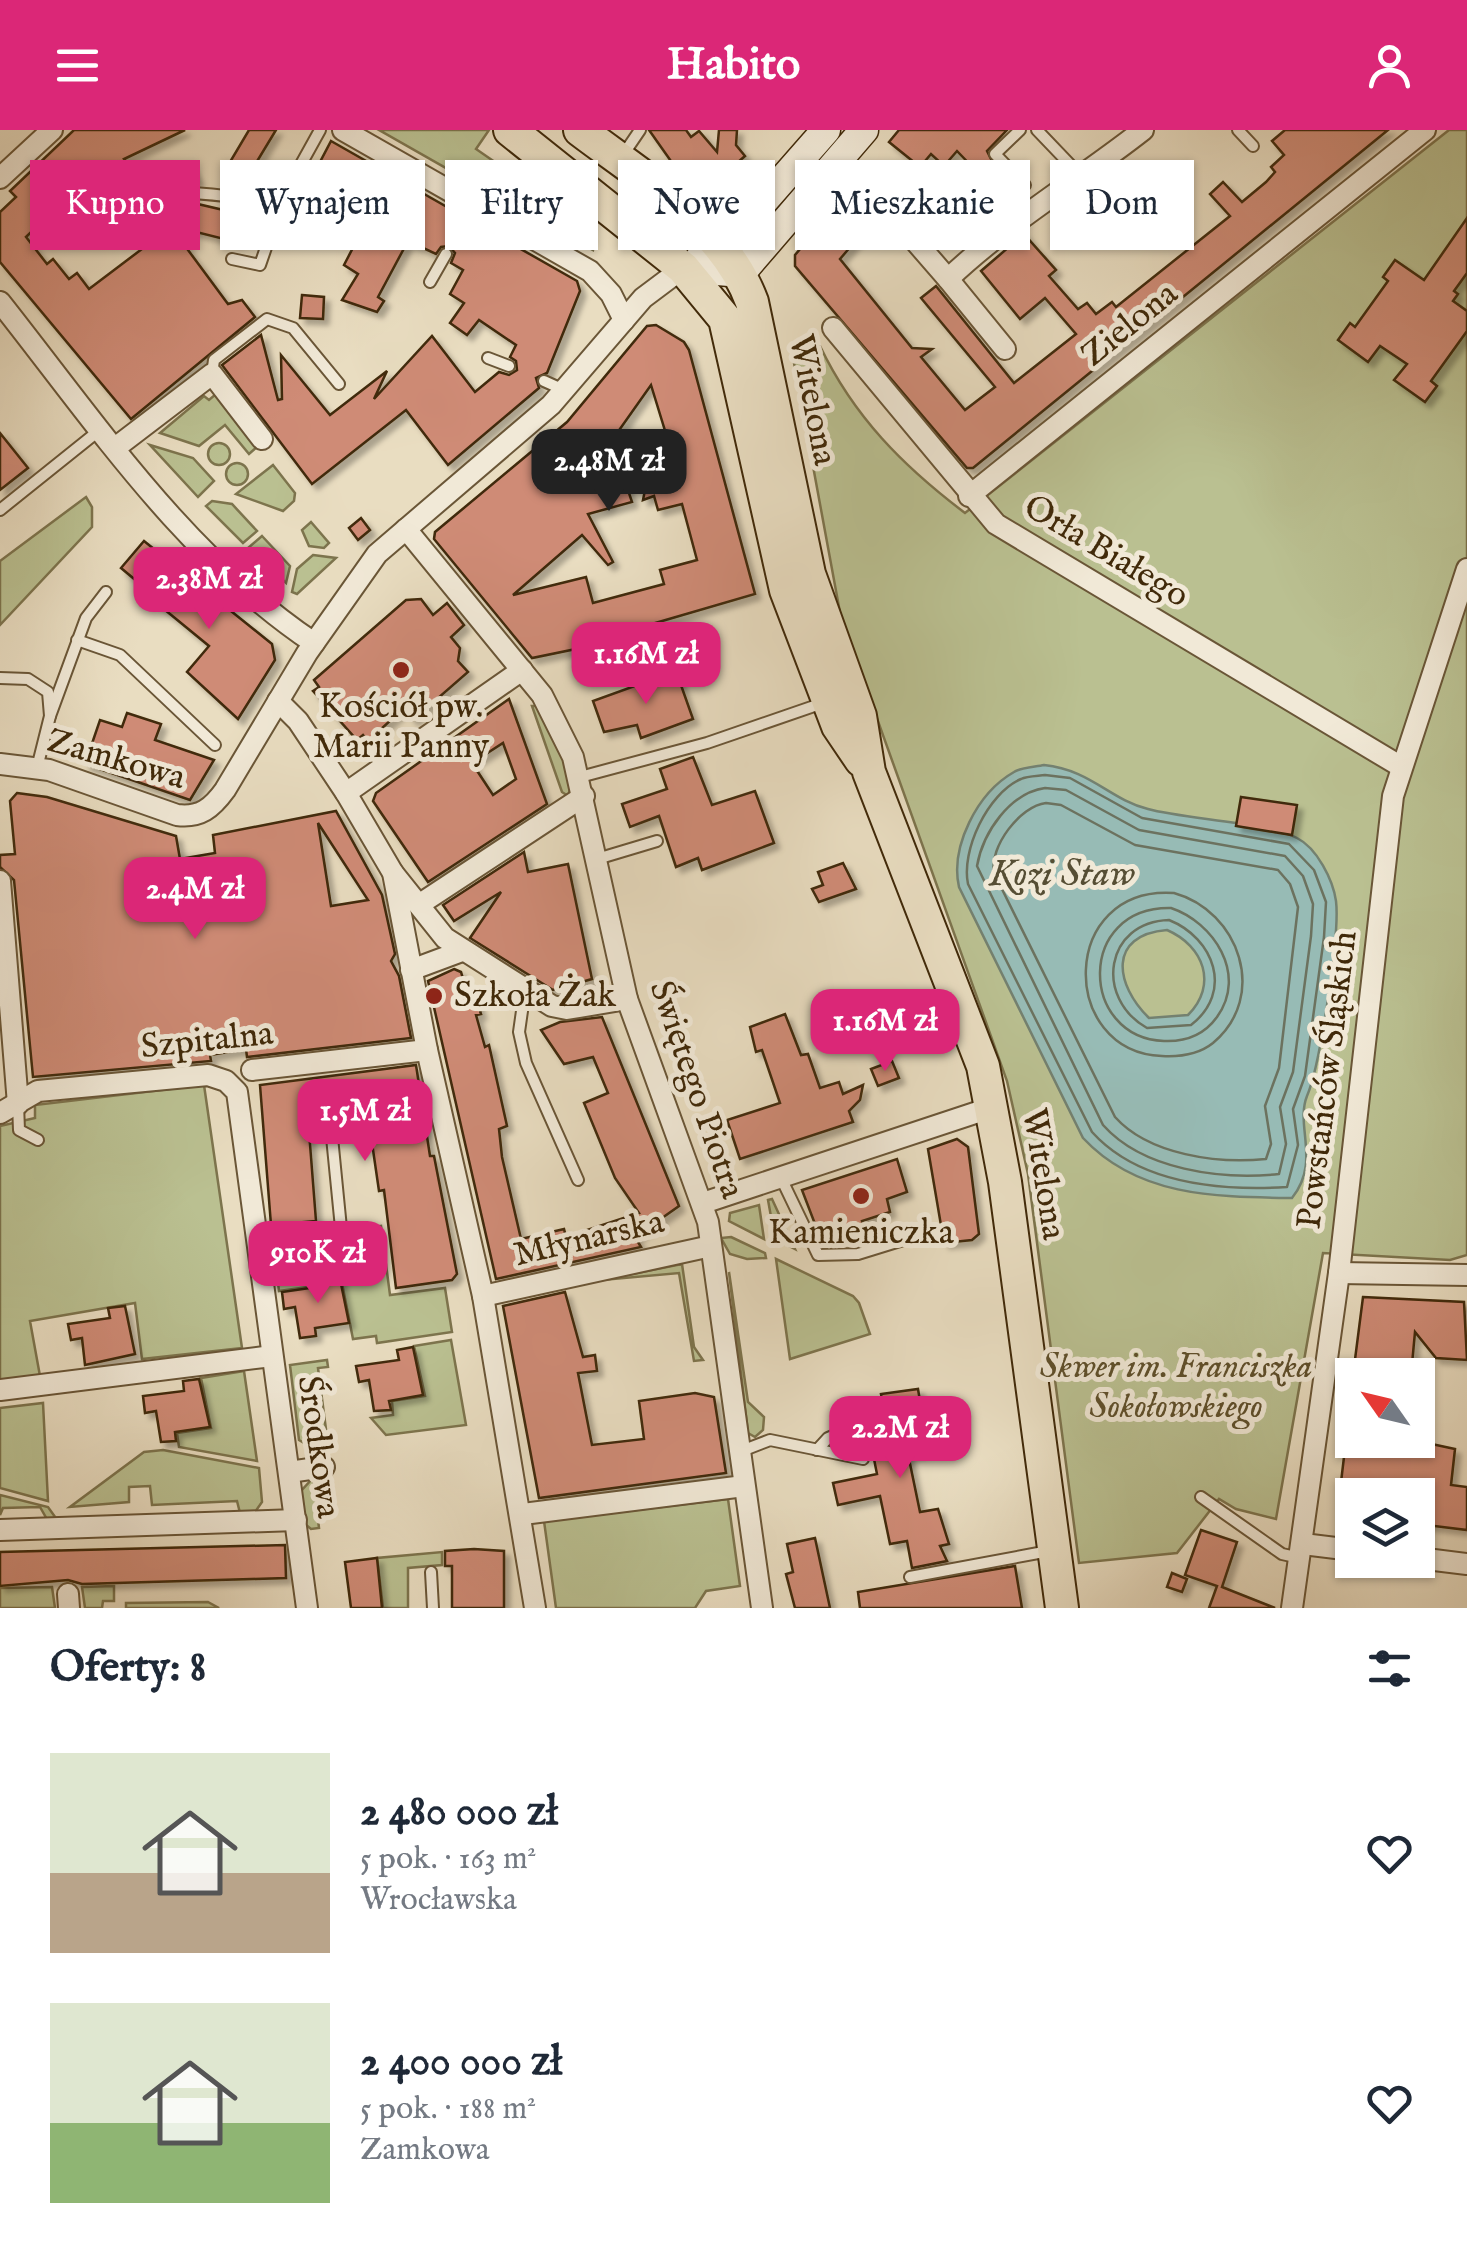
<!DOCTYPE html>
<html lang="pl">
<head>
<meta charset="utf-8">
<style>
	:root { --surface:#fff; --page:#f2f2f3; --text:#1f2937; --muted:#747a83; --accent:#db2777 }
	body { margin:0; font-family:"IM FELL English",serif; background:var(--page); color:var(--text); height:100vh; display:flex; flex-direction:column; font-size:38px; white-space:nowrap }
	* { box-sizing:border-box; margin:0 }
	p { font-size:32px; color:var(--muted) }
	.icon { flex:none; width:55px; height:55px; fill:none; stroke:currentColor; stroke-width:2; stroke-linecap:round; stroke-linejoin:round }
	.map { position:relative; height:1478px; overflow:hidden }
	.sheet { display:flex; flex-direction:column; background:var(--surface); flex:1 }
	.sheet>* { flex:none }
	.hud { position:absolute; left:30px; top:30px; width:1408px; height:90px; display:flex; gap:20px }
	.needle { width:65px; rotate:304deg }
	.buttons { position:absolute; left:1335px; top:1228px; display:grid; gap:20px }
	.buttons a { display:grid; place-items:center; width:100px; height:100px; border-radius:0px; background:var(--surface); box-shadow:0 2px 8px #0004; font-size:50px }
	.price { position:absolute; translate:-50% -85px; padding:0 22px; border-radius:20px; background:var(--accent); color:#fff; font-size:32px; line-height:65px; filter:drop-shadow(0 2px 5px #0008) }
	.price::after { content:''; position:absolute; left:50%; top:60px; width:30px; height:22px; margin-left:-15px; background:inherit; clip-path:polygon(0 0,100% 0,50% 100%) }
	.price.selected { background:#222; color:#fff }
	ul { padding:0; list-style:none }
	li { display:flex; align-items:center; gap:30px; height:250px; padding:0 50px }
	li span { display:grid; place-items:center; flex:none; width:280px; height:200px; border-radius:0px; color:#555 }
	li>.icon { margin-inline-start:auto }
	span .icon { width:120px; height:120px; fill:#fffc; stroke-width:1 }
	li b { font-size:42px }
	h2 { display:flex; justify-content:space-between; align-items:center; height:120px; padding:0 50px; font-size:42px }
	.chip { padding:0 35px; border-radius:0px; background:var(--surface); box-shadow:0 2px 8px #0004; font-size:35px; line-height:90px }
	.chip.selected { background:var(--accent); color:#fff }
	header { display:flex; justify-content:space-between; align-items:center; height:130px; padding:0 50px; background:var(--accent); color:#fff; font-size:45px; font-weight:800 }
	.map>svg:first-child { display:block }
	.green { fill:#bac091; stroke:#7d744d; stroke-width:2.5 }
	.water { fill:#97bbb5; stroke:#748170; stroke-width:2.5; fill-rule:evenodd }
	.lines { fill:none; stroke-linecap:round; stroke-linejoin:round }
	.shore { stroke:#6c725f; stroke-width:2.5 }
	.building { fill:#cf8b76; stroke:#402909; stroke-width:2.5; fill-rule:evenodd; filter:url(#shadow) }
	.lane-casing { stroke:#6a5637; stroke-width:14 }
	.street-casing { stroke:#6a5637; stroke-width:24 }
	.secondary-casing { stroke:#402909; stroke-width:31 }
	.primary-casing { stroke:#402909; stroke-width:36 }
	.lane { stroke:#f1e9d7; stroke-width:10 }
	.street { stroke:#f1e9d7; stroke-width:20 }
	.secondary { stroke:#f1e9d7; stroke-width:28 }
	.primary { stroke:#e9ddc1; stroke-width:32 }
	.poi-dot { fill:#8f2418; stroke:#f1e9d7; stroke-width:4 }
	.labels { text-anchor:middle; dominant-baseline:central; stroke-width:10; stroke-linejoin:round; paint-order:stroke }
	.street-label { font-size:35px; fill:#402909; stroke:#f1e9d7 }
	.poi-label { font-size:35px; fill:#402909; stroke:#f1e9d7 }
	.park-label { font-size:35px; font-style:italic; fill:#5e4f2b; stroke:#f1e9d7 }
	.water-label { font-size:38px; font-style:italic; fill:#564e34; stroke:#f1e9d7 }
</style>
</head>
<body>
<header><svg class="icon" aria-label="menu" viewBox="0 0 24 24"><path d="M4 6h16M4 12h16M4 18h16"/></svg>Habito<svg class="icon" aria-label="person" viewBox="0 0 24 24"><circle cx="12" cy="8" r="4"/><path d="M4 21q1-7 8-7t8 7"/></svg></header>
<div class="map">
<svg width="1467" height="1478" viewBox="0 0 1467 1478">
	<defs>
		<filter id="shadow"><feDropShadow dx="5.5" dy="5.5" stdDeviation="2.5" flood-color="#0004"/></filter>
	</defs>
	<rect width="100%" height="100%" fill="#e9ddc1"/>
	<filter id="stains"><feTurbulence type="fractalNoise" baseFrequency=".002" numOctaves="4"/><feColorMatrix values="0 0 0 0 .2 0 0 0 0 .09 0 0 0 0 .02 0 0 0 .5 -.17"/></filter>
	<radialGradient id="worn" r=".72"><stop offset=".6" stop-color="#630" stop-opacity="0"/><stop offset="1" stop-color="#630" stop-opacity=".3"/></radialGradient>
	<g class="green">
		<path d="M379 0H489L476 19 554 73 556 80 546 95Z"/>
		<path d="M1449 0H1467V1125L1450 1130 1323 1123 1276 1389 1236 1379 1219 1369 1177 1423 1079 1433 1028 1044 1007 951 841 488 792 222 809 208 820 216C854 287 903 336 965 383Z"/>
		<path d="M576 87 596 105 593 120 580 113 572 90Z"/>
		<path d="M216 264 258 316 249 324 225 295 199 316 160 303 204 266 209 270Z"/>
		<circle cx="219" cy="324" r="11"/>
		<path d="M150 315 193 328 214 351 198 367Z"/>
		<circle cx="237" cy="344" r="11"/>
		<path d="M273 335 295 363 294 371 283 381 236 364Z"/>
		<path d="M86 367 92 377V397L0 495V431Z"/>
		<path d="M212 371 232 374 257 401 243 413 206 376Z"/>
		<path d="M311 392 329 413 324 418 309 416 302 400Z"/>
		<path d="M262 406 290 436 286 453 248 418Z"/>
		<path d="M313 425 336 428 297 464 292 462 297 439Z"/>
		<path d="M532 576H537C549 599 580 641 568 666L562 662Z"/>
		<path d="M204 955 242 1218 142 1229 135 1173 30 1191 40 1246 0 1252V996L35 988V975Z"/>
		<path d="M772 1069 795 1119 775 1109 768 1070Z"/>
		<path d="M759 1075 764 1109 729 1091 730 1083Z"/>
		<path d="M381 1096 390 1165 445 1158 452 1202 377 1213 376 1206 353 1209 340 1143 321 1145 322 1155 279 1161 273 1112Z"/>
		<path d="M731 1107 765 1123 766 1128 747 1129 730 1124 721 1108Z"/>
		<path d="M776 1129 853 1166 859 1173 870 1204 790 1229Z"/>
		<path d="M682 1134 694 1217 703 1230 694 1231 679 1143 602 1150Z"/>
		<path d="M729 1142 748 1272 764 1287 763 1300 755 1307 748 1303Z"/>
		<path d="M451 1210 466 1295 386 1305 371 1288 393 1285 392 1271 425 1266 414 1216Z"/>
		<path d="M327 1230 328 1237 318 1238 327 1307 304 1313 299 1310 290 1235Z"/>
		<path d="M244 1241 257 1331 179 1317 177 1303 211 1298 201 1248Z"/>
		<path d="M43 1273 48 1371 0 1358V1278Z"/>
		<path d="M163 1320 259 1338 262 1372 255 1382 240 1383 237 1371 152 1375 150 1356 129 1357V1372L70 1377 144 1322Z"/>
		<path d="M313 1348 319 1398 311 1399 305 1394 301 1361Z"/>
		<path d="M0 1365 48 1377 58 1391H48L40 1377 3 1378 0 1385Z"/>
		<path d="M728 1369 740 1456 706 1461 695 1478H556L544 1391Z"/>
		<path d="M442 1422V1435L408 1438V1478H383L377 1428Z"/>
		<path d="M114 1456V1471H103L102 1478H85L82 1457Z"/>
		<path d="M52 1457 55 1478H0V1458Z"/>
		<path d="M208 1472 219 1478H126V1473Z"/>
	</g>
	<path class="water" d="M1044 635C1091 640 1109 669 1148 679 1184 689 1270 693 1297 708 1317 718 1333 750 1336 771 1340 804 1320 936 1307 966 1295 996 1321 1032 1292 1068 1216 1067 1138 1067 1083 1008L959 757C950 717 977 663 1014 642 1022 637 1035 637 1044 635ZM1167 800C1204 816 1218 855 1188 885L1149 888C1115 855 1107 805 1167 800Z"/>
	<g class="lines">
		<g class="shore">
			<path d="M1045 645 1070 648 1142 688 1289 714 1314 740 1326 772 1324 807 1305 946 1293 979 1298 1015 1287 1057C1220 1061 1139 1054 1092 1002L968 754C961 721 987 664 1021 649 1027 646 1038 646 1045 645Z"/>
			<path d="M1045 658 1066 660 1139 700 1285 726 1303 746 1313 774 1311 806 1293 942 1280 977 1286 1014 1279 1044C1221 1050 1143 1040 1103 995L977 736C983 702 1010 663 1045 658Z"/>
			<path d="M1046 673 1061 675 1135 715 1278 740 1290 754 1298 777 1279 938 1265 976 1271 1014 1266 1029C1218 1034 1149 1025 1115 987L994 743C989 717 1020 676 1046 673Z"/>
			<path d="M1174 763C1239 781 1269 866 1213 913 1198 925 1180 927 1162 926 1058 922 1059 755 1174 763Z"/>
			<path d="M1171 778C1213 792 1248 844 1217 887 1204 905 1187 912 1164 911 1079 908 1076 776 1171 778Z"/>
			<path d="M1169 790C1214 808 1234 862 1191 895L1147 898C1094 868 1105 792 1169 790Z"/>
		</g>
	</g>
	<g class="building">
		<path d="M74 0H185L124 29 128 34 98 57 86 42 43 82 47 87 26 107 47 134 53 129 69 149 77 143 89 159 171 97 228 174 242 170 255 187 131 289 0 132V82L16 67 10 61Z"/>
		<path d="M249 0H276L256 33 251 52 227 37Z"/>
		<path d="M649 0H686L691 7 699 1 717 22 719 0H737L736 15 745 26 710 57 692 34 680 44Z"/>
		<path d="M899 0H1007L987 21 994 35 982 47 957 21 944 36 931 24 920 37 889 12Z"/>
		<path d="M1285 0H1388L973 338H967L795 136V125L841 71 870 94 840 129 912 218 932 219 921 227 965 280 995 257 921 168 936 156 1014 253 1076 204 1045 168 1020 189 981 141 1024 104 1056 140 1049 146 1078 179 1087 173 1096 184 1112 172 1116 177 1230 86 1210 64 1223 52 1242 72 1266 52 1275 42 1271 37 1284 25 1272 11Z"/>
		<path d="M331 11 577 151 580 161 547 243 536 248 539 258 448 335 406 280 312 354 222 235 261 205 278 270 282 269 281 225 330 285 387 241 374 269 432 206 475 262 499 242 509 245 517 240 516 231 510 227 516 215 479 190 467 205 450 193 464 173 450 164 463 140 451 133 455 123 449 116 441 117 436 124 408 111 378 167 384 171 377 182 342 170 358 144 344 135 357 110 363 113 380 85 353 67V60L346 54 334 64 322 57 311 82 297 76Z"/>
		<path d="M189 33 198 50 178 54 172 41Z"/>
		<path d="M185 71 249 86 245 107 236 112 172 96 184 87 177 77Z"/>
		<path d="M1467 88V143L1454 161 1458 164 1453 171 1467 181V201L1431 251 1437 256 1425 272 1394 250 1407 234 1380 216 1368 232 1338 210 1350 193 1355 197 1388 151 1383 147 1395 130 1424 150Z"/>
		<path d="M302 165 324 167 323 189 300 188Z"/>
		<path d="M656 195 684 212 689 220 755 464 604 508 605 513 532 528 434 409 435 402 567 292 647 196ZM651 255 666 304 647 310 656 343 648 345 643 370 654 366 658 380 682 374 697 430 660 440 664 454 593 473 586 447 513 465 582 405 608 435 613 432 588 384 632 372 625 351 598 359 581 340 611 303 615 306Z"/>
		<path d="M0 303 28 338 0 360Z"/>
		<path d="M361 388 370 400 358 410 349 398Z"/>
		<path d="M144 411 272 514 275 530 238 589 187 542 209 516 159 475 165 466 144 448 139 453 121 438Z"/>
		<path d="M421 469 433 485 447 473 464 495 451 507 460 518 458 531 468 542 413 590 404 578 368 611 363 605 357 610 313 561 319 557 314 550 406 470Z"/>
		<path d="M676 541 693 589 641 608 637 595 604 602 593 571Z"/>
		<path d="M509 569 547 674 428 752 373 671 376 663ZM503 613 516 649 493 665 472 633Z"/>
		<path d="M127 583 161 594 155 610 214 630 190 670 85 634 100 590 122 597Z"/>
		<path d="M693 627 712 675 755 661 774 713 702 740 698 728 676 737 659 686 630 697 622 674 667 659 660 639Z"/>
		<path d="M17 663 47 667 176 706 180 729 215 723 213 705 336 681 382 765 395 824 391 831 399 846 411 908 247 927 246 919 210 925 211 931 33 947 14 750 0 737V725L15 724 10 671ZM318 693 368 770 331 776Z"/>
		<path d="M1241 667 1297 675 1292 705 1236 696Z"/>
		<path d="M524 722 528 742 568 734 592 849 553 860 470 808 501 762 454 791 443 775Z"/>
		<path d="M843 733 856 759 819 772 812 759 823 755 818 742Z"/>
		<path d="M454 839 461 842 468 866 475 865 481 884 476 885 485 917 489 915 507 996 499 999 502 1027 521 1109 564 1099 566 1107 639 1083 615 1048 584 973 608 963 593 927 564 934 541 900 560 892 602 887 679 1076 635 1107 641 1117 496 1149 428 851Z"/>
		<path d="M785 884 801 925 808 924 820 958 839 952 843 964 863 955 860 970 849 981 853 992 740 1029 727 990 780 973 762 920 756 922 750 897Z"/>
		<path d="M892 931 899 948 878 956 871 939Z"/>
		<path d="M416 935 430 1026H434L457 1144 452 1150 396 1158 384 1060 379 1061 371 1006 377 1005 372 970 307 976 316 1091 271 1095 260 955Z"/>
		<path d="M957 1009 968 1017 979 1104 972 1110 944 1113 928 1019Z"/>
		<path d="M897 1029 907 1062 887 1069 890 1082 862 1091 865 1100 823 1115 802 1060Z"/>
		<path d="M339 1144 349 1193 315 1198 316 1206 300 1208 295 1177 284 1179 282 1162 324 1156 322 1147Z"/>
		<path d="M565 1162 583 1227 595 1225 597 1241 578 1243 592 1315 644 1309 639 1271 695 1263 714 1267 726 1343 539 1368 503 1176Z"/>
		<path d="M1363 1167 1464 1172 1467 1230 1436 1228 1415 1202 1411 1245H1353Z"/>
		<path d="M125 1176 135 1224 85 1235 82 1208 71 1210 68 1194 110 1188 108 1178Z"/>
		<path d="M413 1217 423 1265 389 1271 391 1280 374 1281 369 1250 359 1252 356 1236 399 1230 397 1220Z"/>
		<path d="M199 1249 210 1297 175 1302 176 1311 161 1312 156 1281 145 1283 143 1266 184 1261 183 1251Z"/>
		<path d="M918 1259 927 1313 920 1314 921 1322 908 1324 920 1382 938 1379 949 1414 940 1416 947 1431 912 1438 907 1411 890 1414 880 1366 838 1375 833 1353 877 1344 870 1309 874 1301 887 1299 881 1264Z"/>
		<path d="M1346 1310H1413L1455 1319 1451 1355 1467 1357V1400L1418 1394V1365H1352V1388L1337 1386Z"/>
		<path d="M1201 1400 1237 1412 1222 1457 1275 1478H1209L1217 1456 1185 1445Z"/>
		<path d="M815 1408 830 1478H795L786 1444 793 1442 787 1414Z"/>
		<path d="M285 1415 286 1448 82 1454 68 1450 0 1456V1422Z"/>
		<path d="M474 1419 504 1421V1478H452V1436H445V1421Z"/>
		<path d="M377 1428 382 1478H351L345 1432Z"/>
		<path d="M1015 1436 1022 1478H860L858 1462Z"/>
		<path d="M1172 1443 1187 1449 1182 1462 1167 1457Z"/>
	</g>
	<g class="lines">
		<defs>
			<g id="lane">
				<path d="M1020 0 995 24 1025 55"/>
				<path d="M1037 0 1081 46"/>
				<path d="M1238 0 1253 16"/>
				<path d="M623 25 640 0"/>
				<path d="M1089 43 1131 97"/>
				<path d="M69 102C83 91 98 75 114 68 146 54 246 67 281 75"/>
				<path d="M322 102 345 63"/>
				<path d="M232 129 260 135 284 65 320 0"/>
				<path d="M430 152 446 124"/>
				<path d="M488 228 509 236"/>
				<path d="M212 244 214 230 267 189 293 198 339 254"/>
				<path d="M544 251 564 260"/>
				<path d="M0 380 101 299"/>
				<path d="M77 510 120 525 215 615"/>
				<path d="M0 548 28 549 48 562 50 586 37 638"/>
				<path d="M50 586 86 488 106 462"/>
				<path d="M580 647 707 613 823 573"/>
				<path d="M597 729 657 711"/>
				<path d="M525 860 519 902 526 933 578 1050"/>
				<path d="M18 974 19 1000 38 1010"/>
				<path d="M781 1048 818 1125 858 1124 913 1107"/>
				<path d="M257 1105 341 1098 330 987"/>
				<path d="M817 1320 828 1308 863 1293"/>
				<path d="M739 1322 770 1310 863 1329"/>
				<path d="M1201 1367 1282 1424 1300 1428"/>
				<path d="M431 1442 433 1478"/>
				<path d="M910 1447 1049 1421"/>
			</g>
			<g id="street">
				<path d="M343 0 590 141 611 164 624 190"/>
				<path d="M0 48 52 0"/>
				<path d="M909 104 948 149C1008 92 1078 51 1143 0"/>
				<path d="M948 149 1005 219"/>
				<path d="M0 172C95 292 185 427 314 513"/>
				<path d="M833 198 996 394 1400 636"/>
				<path d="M115 318 212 244 262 309"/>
				<path d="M969 366 1425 0"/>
				<path d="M406 399 542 565 573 627 627 869 708 1092 762 1478"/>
				<path d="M278 571 298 591 346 663 393 743 427 920 483 1166 535 1478"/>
				<path d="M0 634 49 640 177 685C200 688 212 678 225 660L307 523 377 424 551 275 643 168 683 138"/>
				<path d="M346 663 522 540"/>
				<path d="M393 743 445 808 552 876 567 879 627 869"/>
				<path d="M0 751 18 974"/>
				<path d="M420 774 584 666"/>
				<path d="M411 840 462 821"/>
				<path d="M252 940 427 920"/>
				<path d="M0 983 38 961 208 945 226 951 237 962 307 1478"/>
				<path d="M703 1073 993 977"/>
				<path d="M1339 1143 1467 1145"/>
				<path d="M483 1166 711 1116"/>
				<path d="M0 1260 272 1226"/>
				<path d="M289 1342 324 1337"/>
				<path d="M523 1384 744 1356"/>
				<path d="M0 1400 296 1390"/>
				<path d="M1303 1414 1352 1420"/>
				<path d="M1418 1428 1467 1434"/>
				<path d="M68 1464 69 1478"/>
				<path d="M1292 1478 1339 1143 1393 666 1467 439"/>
			</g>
			<g id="secondary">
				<path d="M701 126 748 89 826 0"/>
				<path d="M683 138 741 143 864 0"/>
			</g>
			<g id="primary">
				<path d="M510 0 683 138 725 189 786 460 838 596 861 630"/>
				<path d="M580 0C643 48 724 95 752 172L809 444 860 586 869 642 983 936 1005 1052 1062 1478"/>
			</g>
		</defs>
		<use href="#lane" class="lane-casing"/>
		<use href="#street" class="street-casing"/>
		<use href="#secondary" class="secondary-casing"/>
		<use href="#primary" class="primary-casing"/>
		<use href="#lane" class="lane"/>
		<use href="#street" class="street"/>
		<use href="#secondary" class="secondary"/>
		<use href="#primary" class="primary"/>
	</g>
	<g class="poi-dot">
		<circle cx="401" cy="540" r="10"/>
		<circle cx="434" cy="866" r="10"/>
		<circle cx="861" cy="1066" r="10"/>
	</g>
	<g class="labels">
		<g class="street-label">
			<text transform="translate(1130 195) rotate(-39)">Zielona</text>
			<text transform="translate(812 270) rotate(79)">Witelona</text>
			<text transform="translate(1106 422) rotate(31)">Orła Białego</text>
			<text transform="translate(116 630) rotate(16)">Zamkowa</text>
			<text transform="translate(207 911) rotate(-6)">Szpitalna</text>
			<text transform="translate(1328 950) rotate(-83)">Powstańców Śląskich</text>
			<text transform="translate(696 960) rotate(71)">Świętego Piotra</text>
			<text transform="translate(1043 1044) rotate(81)">Witelona</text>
			<text transform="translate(589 1109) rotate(-13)">Młynarska</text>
			<text transform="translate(318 1317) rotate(82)">Środkowa</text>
		</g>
		<g class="poi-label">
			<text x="401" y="577">Kościół pw.<tspan x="401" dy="40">Marii Panny</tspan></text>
			<text x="454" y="866" text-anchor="start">Szkoła Żak</text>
			<text x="861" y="1103">Kamieniczka</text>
		</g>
		<g class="park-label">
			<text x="1176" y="1237">Skwer im. Franciszka<tspan x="1176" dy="40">Sokołowskiego</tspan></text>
		</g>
		<g class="water-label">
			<text x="1062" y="745">Kozi Staw</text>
		</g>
	</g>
	<rect width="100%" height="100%" filter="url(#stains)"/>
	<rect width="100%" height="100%" fill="url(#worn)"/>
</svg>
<div class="buttons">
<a><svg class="needle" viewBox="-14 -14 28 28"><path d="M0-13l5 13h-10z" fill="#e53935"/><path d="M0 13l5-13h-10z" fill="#747a83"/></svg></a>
<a><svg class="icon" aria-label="layers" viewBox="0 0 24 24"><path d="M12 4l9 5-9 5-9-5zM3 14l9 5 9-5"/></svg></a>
</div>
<b class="price selected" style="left:609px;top:384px">2.48M zł</b>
<b class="price" style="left:209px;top:502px">2.38M zł</b>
<b class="price" style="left:646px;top:577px">1.16M zł</b>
<b class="price" style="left:195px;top:812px">2.4M zł</b>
<b class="price" style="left:885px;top:944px">1.16M zł</b>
<b class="price" style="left:365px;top:1034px">1.5M zł</b>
<b class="price" style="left:318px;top:1176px">910K zł</b>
<b class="price" style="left:900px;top:1351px">2.2M zł</b>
<div class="hud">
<a class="chip selected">Kupno</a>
<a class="chip">Wynajem</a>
<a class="chip">Filtry</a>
<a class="chip">Nowe</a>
<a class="chip">Mieszkanie</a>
<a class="chip">Dom</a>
</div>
</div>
<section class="sheet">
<h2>Oferty: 8<svg class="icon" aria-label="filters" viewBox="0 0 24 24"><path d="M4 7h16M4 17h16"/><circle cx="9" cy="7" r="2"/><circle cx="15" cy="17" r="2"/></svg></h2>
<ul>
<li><span style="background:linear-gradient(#dfe7d0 60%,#b9a48a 0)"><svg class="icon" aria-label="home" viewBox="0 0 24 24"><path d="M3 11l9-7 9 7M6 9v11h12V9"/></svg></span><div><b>2 480 000 zł</b><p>5 pok. · 163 m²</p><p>Wrocławska</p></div><svg class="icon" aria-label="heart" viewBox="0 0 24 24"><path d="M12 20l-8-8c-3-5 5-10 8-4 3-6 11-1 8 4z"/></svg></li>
<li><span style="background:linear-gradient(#dfe7d0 60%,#8fb573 0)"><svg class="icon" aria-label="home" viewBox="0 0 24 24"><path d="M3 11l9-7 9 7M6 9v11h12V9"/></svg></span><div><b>2 400 000 zł</b><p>5 pok. · 188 m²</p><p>Zamkowa</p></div><svg class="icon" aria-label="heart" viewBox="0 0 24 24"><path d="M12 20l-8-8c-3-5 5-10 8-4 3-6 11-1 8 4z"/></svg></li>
</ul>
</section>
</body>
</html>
